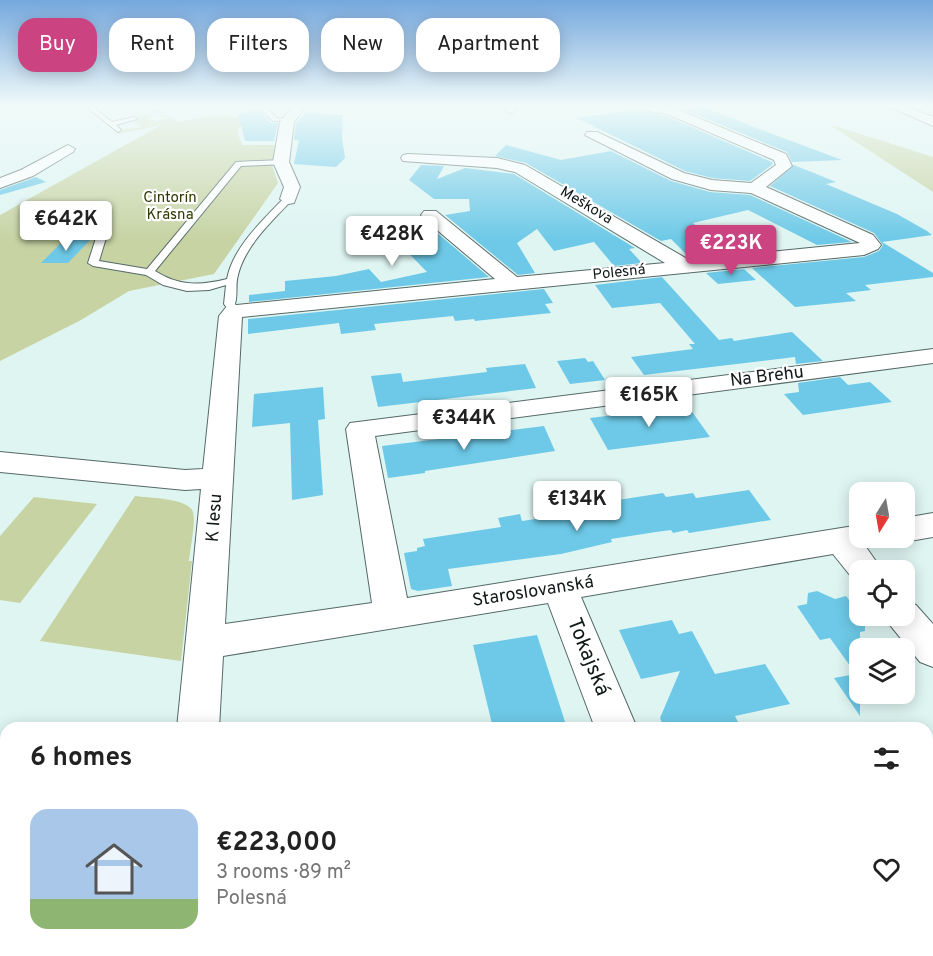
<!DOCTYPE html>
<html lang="en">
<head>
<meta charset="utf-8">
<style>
	:root { --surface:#fff; --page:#f6f6f6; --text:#222; --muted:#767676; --line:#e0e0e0; --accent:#cb4380 }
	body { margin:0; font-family:Overpass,sans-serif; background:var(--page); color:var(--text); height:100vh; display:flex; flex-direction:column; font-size:22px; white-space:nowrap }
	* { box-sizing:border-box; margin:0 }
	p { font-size:20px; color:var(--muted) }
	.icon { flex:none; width:33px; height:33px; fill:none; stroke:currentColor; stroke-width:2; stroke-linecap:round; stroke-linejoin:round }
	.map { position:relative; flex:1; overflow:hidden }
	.side { position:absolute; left:0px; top:722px; width:933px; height:236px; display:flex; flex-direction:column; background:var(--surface); border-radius:18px 18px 0 0; box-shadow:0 3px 15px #0003 }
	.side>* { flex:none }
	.hud { position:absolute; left:18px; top:18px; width:600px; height:54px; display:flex; gap:12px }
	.needle { width:39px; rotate:191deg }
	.tools { position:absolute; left:849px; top:482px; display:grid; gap:12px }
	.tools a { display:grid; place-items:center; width:66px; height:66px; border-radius:12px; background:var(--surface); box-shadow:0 3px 15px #0003; font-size:30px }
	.price { position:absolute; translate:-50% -51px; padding:0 14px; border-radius:6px; background:#fff; color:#222; font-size:20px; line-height:39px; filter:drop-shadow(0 2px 3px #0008) }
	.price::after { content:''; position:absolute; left:50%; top:36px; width:18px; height:14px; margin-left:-9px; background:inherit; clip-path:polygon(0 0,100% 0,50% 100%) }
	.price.current { background:var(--accent); color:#fff }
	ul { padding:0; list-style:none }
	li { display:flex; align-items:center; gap:18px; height:150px; padding:0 30px }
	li+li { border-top:2px solid var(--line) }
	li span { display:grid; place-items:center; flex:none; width:168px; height:120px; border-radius:18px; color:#555 }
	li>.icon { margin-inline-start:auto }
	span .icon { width:72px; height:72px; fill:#fffc; stroke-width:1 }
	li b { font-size:26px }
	h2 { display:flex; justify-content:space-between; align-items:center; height:72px; padding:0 30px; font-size:26px }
	.pill { padding:0 21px; border-radius:18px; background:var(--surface); box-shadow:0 3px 15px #0003; font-size:21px; line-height:54px }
	.pill.current { background:var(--accent); color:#fff }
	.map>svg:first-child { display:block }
	.green { fill:#c7d3a3 }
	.building { fill:#6dc9e7 }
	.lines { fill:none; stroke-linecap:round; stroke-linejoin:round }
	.service-casing { stroke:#556967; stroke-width:2 }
	.minor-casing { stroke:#556967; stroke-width:2 }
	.service { fill:#fff; fill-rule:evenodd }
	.minor { fill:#fff; fill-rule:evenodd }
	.labels { text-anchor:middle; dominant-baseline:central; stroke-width:4.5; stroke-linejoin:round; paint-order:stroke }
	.far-park-label { font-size:15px; fill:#303900; stroke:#fff }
	.far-street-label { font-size:15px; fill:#111918; stroke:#fff }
	.street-label { font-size:18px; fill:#111918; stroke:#fff }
	.near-street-label { font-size:21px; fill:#111918; stroke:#fff }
</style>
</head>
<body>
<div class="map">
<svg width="933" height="956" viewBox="0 0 933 956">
	<rect width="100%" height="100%" fill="#def5f2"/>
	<g class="green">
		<path d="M151 106 178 122 219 114 260 122 239 127 238 133 242 145H278L271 162 278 183 214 274 129 291 81 320 0 361V215L161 125 118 134 115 131 141 127 134 121 120 123 134 120H120L138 117 133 113 138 112 152 115 153 116 148 119 156 121 168 118 156 116 143 108Z"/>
		<path d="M832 125 933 157V192L833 127Z"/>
		<path d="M135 496C148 498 189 498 193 512 196 523 190 549 189 561H192L181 661 40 641Z"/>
		<path d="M34 497 97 504 20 603 0 600V536Z"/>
	</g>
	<g class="building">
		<path d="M704 107 759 129 842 160 792 162 787 152 685 110Z"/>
		<path d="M258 110 271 123H278L274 141H245L238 114Z"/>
		<path d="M633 110 666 116 772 162 773 164 750 181 712 178 685 171 577 118Z"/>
		<path d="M306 113 343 115 342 138 345 158 336 167 294 164 299 140H294L296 123Z"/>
		<path d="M506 145 561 160 611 151 671 181 710 192 750 195 852 242 817 245 748 210 693 223 727 254 690 258 671 239 661 241 526 163 495 156Z"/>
		<path d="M421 165 444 166 437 179 465 168 514 174 635 248 629 249 642 263 614 266 594 242 554 251 537 229 517 243 535 273 518 275 445 215 470 211 469 199H434L409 180Z"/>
		<path d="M794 165 836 182 826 184 897 214 927 231 932 235 882 242 933 273V277L865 285 871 290 846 293 856 301 795 307 752 268 864 257 879 251 883 245 874 233 770 186Z"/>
		<path d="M36 177 46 182 0 195V190Z"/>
		<path d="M422 220 489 277 249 302V295L285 291V281L336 276 369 269 381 282 427 272 383 227Z"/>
		<path d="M64 240H90L68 263H41Z"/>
		<path d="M744 269 756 280 718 284 706 273Z"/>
		<path d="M662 277 719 340 732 338 734 341 792 332 823 361 796 364 795 357 644 375 631 357 693 349 689 344H695L660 303 612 308 595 285Z"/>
		<path d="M544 289 553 303 545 304 551 313 475 321 474 319 455 321 453 316 374 324 376 330 341 334 339 323 248 334V319Z"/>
		<path d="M585 358 588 362 593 361 605 380 570 384 557 361Z"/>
		<path d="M525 364 536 388 378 407 371 376 401 373 403 382 487 372 486 368Z"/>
		<path d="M840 377 848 385 870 382 892 402 803 415 784 394 799 392 798 383Z"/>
		<path d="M323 387 325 419 318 420 323 495 292 500 290 423 252 427 254 394Z"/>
		<path d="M688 406 710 437 608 450 590 418Z"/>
		<path d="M544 426 555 451 425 471V473L388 478 382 446Z"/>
		<path d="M749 490 771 520 689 533 687 530 673 533 671 530 656 532 611 539 612 542 561 554 448 569 452 586 418 591 411 589 404 553 417 551V548L425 546 423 539 501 527 498 518 520 514 522 521 576 513 575 510 584 509 581 502 603 499 605 502 663 493 666 497 693 493 696 498Z"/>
		<path d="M817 591 835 599 846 596 865 620V631L860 632V716L834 678 856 674 830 638 820 640 797 606 807 604 808 593Z"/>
		<path d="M672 620 679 634 692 631 715 674 765 664 790 704 735 716 741 728H664L660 718 680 671 641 679 619 630Z"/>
		<path d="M537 635 567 728H493L473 645Z"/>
	</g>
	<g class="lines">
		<defs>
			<g id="service">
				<path d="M85 106H92L112 122 134 117 137 119 116 125 121 130 118 132Z"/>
				<path d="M257 106H264L277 118 291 120 273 121Z"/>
				<path d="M281 160H284V164L241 166 155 271C179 286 199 286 227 279 233 247 263 220 285 197H291V201C271 222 245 246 238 275 235 285 238 294 235 304L241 311 239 313H231L224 304 226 285 209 290 187 291 163 285 146 275 93 266 88 263 96 238 101 235 106 238 99 261 147 269 236 162Z"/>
			</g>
			<g id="minor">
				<path d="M293 106H306L294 122 289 162 300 187 294 203 288 204 280 199 284 187 273 162 280 122Z"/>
				<path d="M504 106H516L517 109 511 113 507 112Z"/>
				<path d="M635 106 674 108 786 154 792 166 766 187 873 235 881 245 878 249 864 255 242 317 225 624 372 603 346 429 350 423 933 349V363L375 436 407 598 860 525V537H876L872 545 866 547 882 570H860V581L853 579 833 554 581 597 637 728H595L548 603 223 656 219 728H177L201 489 185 490 0 472V452L185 470 203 469 219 316 227 306 495 279 424 219 421 215 424 211H436L517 277 665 263 515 172 497 168 403 161 401 158 403 155 408 154 497 158 525 165 689 260 860 243 751 193 711 190 672 179 585 135 587 132H597L684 173 712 180 751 183 776 165 774 160 667 114 637 109Z"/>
				<path d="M888 106H905L933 117V126Z"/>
				<path d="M68 145 75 149 73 152 33 176 0 188V178L21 170Z"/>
				<path d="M933 513V537L904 542 893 538 904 537V518Z"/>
				<path d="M904 601 916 605 933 624V667L920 662 890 625 885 615H904Z"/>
				<rect x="153" y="951" width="52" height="5"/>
				<path d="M680 951H732L734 956H682Z"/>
			</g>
		</defs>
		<use href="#service" class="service-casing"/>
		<use href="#minor" class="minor-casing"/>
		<use href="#service" class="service"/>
		<use href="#minor" class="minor"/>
	</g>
	<linearGradient id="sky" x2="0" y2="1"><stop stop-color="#75a8de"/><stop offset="0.44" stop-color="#f0faf9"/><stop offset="1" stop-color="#f0faf9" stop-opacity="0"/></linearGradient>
	<rect width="933" height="240" fill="url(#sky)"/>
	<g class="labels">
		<g class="far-park-label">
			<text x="170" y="198">Cintorín<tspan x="170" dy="17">Krásna</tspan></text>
		</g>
		<g class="far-street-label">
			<text transform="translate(586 206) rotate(31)">Meškova</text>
			<text transform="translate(619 273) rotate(-6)">Polesná</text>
		</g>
		<g class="street-label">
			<text transform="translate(767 377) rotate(-7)">Na Brehu</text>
			<text transform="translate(215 518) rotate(-86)">K lesu</text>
			<text transform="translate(533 592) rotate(-9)">Staroslovanská</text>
		</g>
		<g class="near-street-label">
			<text transform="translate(588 657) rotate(68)">Tokajská</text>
		</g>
	</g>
</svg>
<div class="tools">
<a><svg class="needle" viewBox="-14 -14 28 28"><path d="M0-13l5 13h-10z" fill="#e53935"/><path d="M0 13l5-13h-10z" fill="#767676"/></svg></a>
<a><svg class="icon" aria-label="locate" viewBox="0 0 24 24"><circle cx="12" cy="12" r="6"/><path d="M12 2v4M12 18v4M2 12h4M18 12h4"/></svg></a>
<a><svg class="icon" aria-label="layers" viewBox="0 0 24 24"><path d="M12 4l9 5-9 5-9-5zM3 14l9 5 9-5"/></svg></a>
</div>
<b class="price" style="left:66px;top:252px">€642K</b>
<b class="price" style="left:392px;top:267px">€428K</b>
<b class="price current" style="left:731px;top:276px">€223K</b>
<b class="price" style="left:649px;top:428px">€165K</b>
<b class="price" style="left:464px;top:451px">€344K</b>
<b class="price" style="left:577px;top:532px">€134K</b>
<div class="hud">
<a class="pill current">Buy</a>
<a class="pill">Rent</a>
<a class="pill">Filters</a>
<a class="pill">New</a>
<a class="pill">Apartment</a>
</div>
<section class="side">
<h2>6 homes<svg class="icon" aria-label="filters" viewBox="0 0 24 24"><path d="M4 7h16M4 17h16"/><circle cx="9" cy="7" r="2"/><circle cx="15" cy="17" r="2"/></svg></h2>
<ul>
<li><span style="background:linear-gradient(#a9c7e8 75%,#8fb573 0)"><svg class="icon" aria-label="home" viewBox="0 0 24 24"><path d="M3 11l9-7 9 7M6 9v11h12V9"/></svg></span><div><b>€223,000</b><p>3 rooms · 89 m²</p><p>Polesná</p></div><svg class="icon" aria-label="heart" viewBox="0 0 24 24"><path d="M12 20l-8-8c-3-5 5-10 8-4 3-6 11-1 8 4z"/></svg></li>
</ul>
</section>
</div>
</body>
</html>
